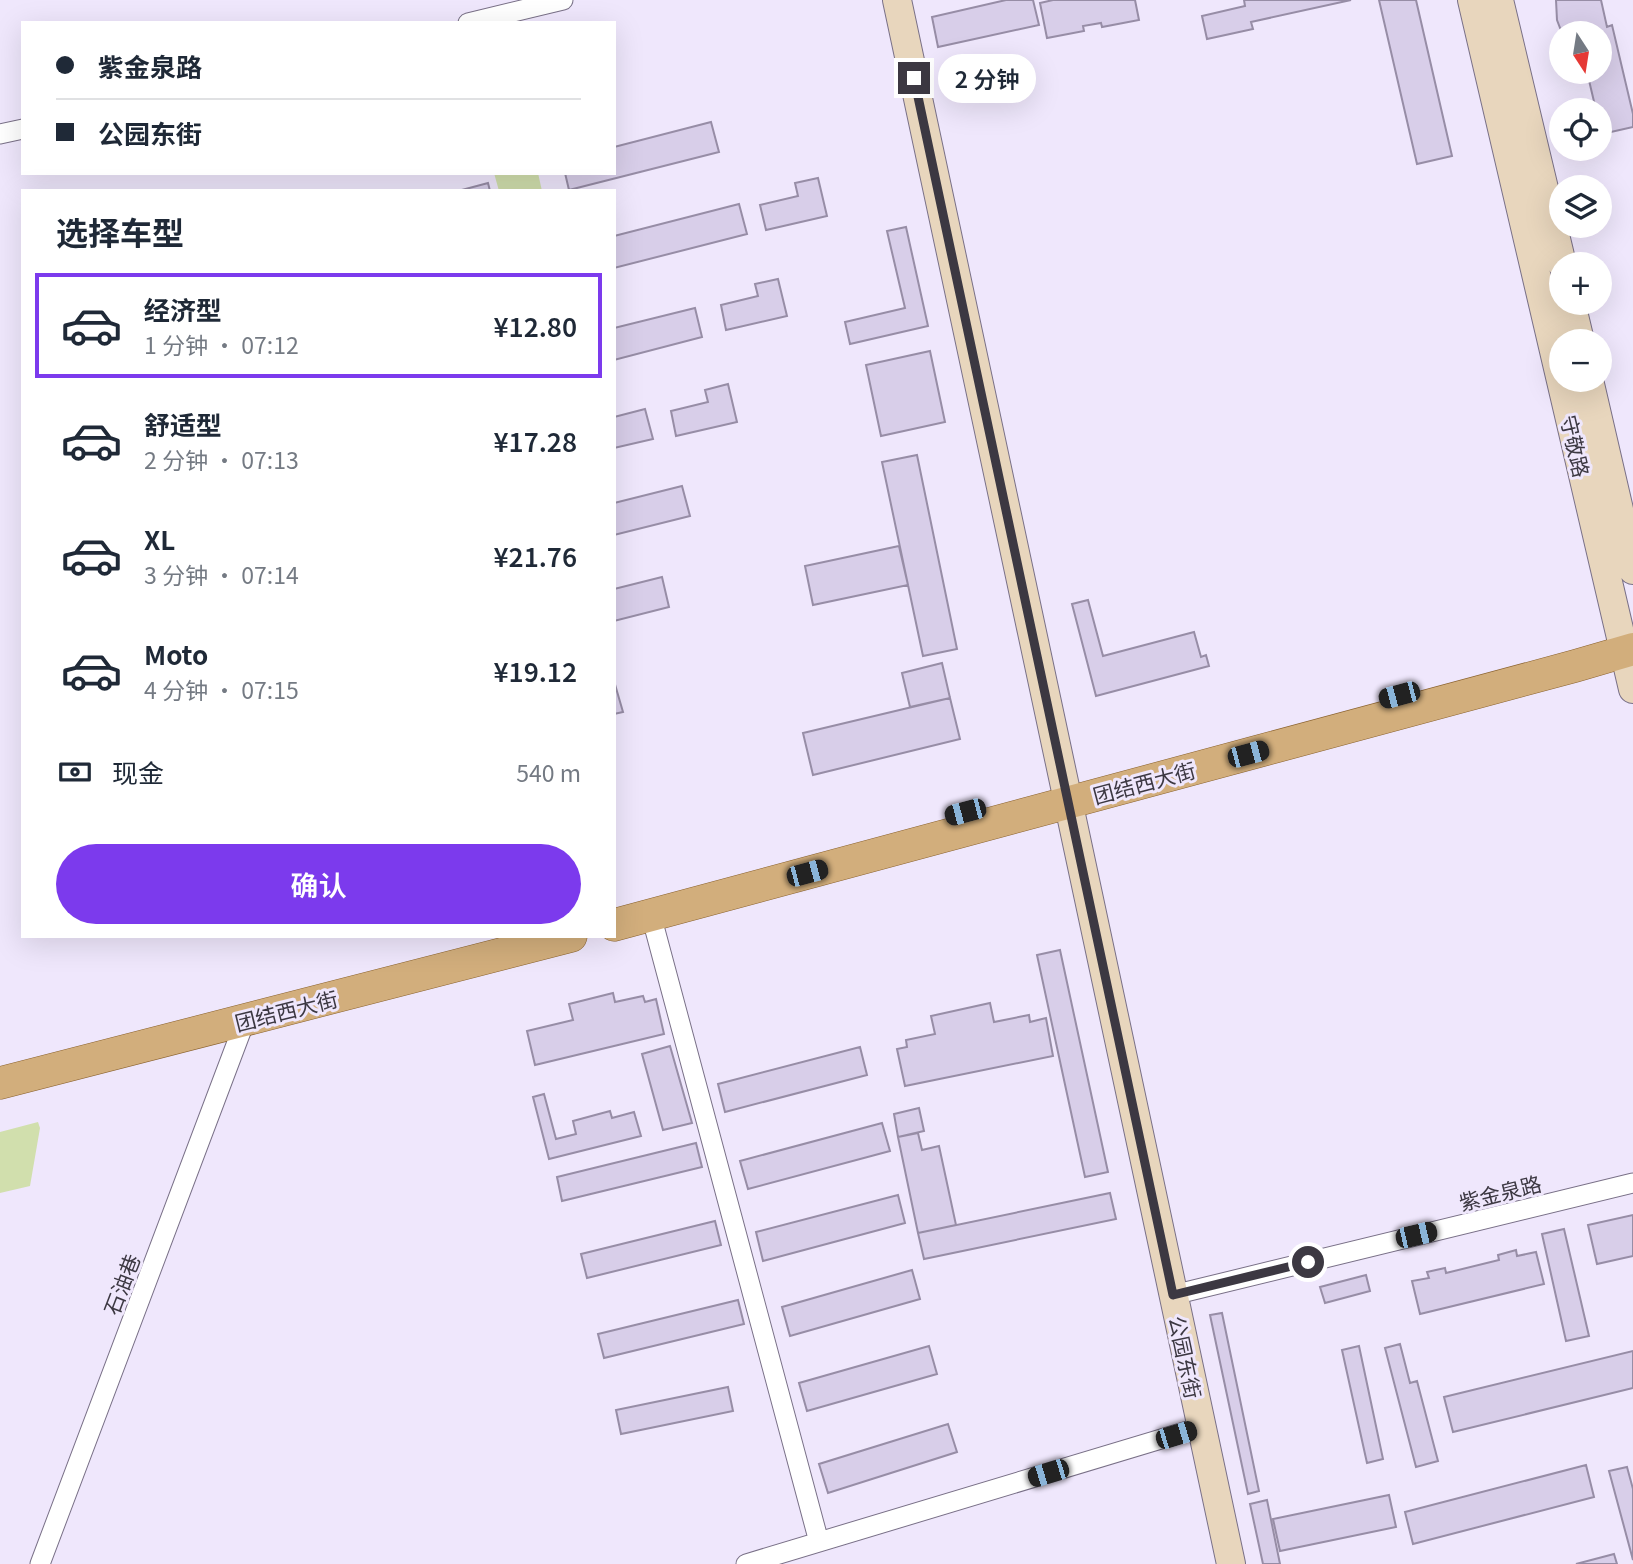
<!DOCTYPE html>
<html lang="zh">
<head>
<meta charset="utf-8">
<style>
  body { margin:0; font-family:Georgia,"Noto Sans SC",serif; background:#f6f6f7; color:#1f2937; height:100vh; display:flex; flex-direction:column; font-size:26px; white-space:nowrap }
  * { box-sizing:border-box; margin:0 }
  p { font-size:23px; color:#747a83 }
  .icon { flex:none; width:38px; height:38px; fill:none; stroke:currentColor; stroke-width:2; stroke-linecap:round; stroke-linejoin:round }
  .map { position:relative; flex:1; overflow:hidden }
  .side { position:absolute; left:21px; top:189px; width:595px; height:749px; display:flex; flex-direction:column; background:#fff; border-radius:0px; box-shadow:0 7px 28px #0002 }
  .side>* { flex:none }
  .guide { position:absolute; left:21px; top:21px; width:595px; height:154px; border-radius:0px; box-shadow:0 7px 28px #0002; display:grid; align-content:center; height:154px; padding:0 35px; background:#fff }
  .needle { width:46px; rotate:168deg }
  .tools { position:absolute; left:1549px; top:21px; display:grid; gap:14px }
  .tools a { display:grid; place-items:center; width:63px; height:63px; border-radius:50%; background:#fff; box-shadow:0 7px 28px #0002; font-size:35px }
  .end { position:absolute; width:32px; height:32px; margin:-16px; border:9px solid #3c3842; background:#fff; box-shadow:0 0 0 4px #fff }
  .from { border-radius:50% }
  .bubble { position:absolute; height:49px; border-radius:24px; background:#fff; box-shadow:0 7px 28px #0002; font-size:23px; font-weight:600; line-height:49px; text-align:center }
  .car { position:absolute; width:21px; height:42px; margin:-21px -10px; border-radius:9px; box-shadow:0 0 5px 2px #0007; background:linear-gradient(#222 24%,#8ab4d8 0 40%,#222 0 76%,#8ab4d8 0 86%,#222 0) }
  .guide b { display:flex; align-items:center; gap:24px; height:66px; font-size:26px }
  .guide b+b { border-top:2px solid #e0e1e3 }
  .guide i { width:18px; height:18px; background:#1f2937 }
  ul { padding:0; list-style:none }
  li { display:flex; align-items:center; gap:21px; height:105px; margin:0 14px 10px; padding:0 21px; border:4px solid transparent; border-radius:0px }
  li div { flex:1 }
  li b { display:block; font-size:26px }
  li em { font-style:normal; font-weight:600 }
  li.active { border-color:#7c3aed }
  li>.icon { width:63px; height:63px; stroke-width:1.5 }
  h2 { padding:0 35px; font-size:32px; line-height:84px }
  .pay { display:flex; align-items:center; gap:18px; height:77px; padding:0 35px; font-size:26px }
  .pay p { margin-inline-start:auto }
  .action { display:flex; gap:14px; margin-top:auto; padding:14px 35px }
  .action a { flex:1; height:80px; border-radius:42px; background:#7c3aed; color:#fff; font-size:28px; font-weight:600; line-height:80px; text-align:center }
  .map>svg:first-child { display:block }
  .green { fill:#d1dfad }
  .building { fill:#d8cee9; stroke:#978da6; stroke-width:2 }
  .lines { fill:none; stroke-linecap:round; stroke-linejoin:round }
  .street-casing { stroke:#797087; stroke-width:21 }
  .secondary-casing { stroke:#797087; stroke-width:30 }
  .primary-casing { stroke:#8a622e; stroke-width:33 }
  .street { stroke:#fff; stroke-width:19 }
  .secondary { stroke:#e8d6bd; stroke-width:28 }
  .primary { stroke:#d2ae7c; stroke-width:32 }
  .route { stroke:#3c3842; stroke-width:9 }
  .labels { text-anchor:middle; dominant-baseline:central; stroke-width:6; stroke-linejoin:round; paint-order:stroke }
  .street-label { font-size:21px; fill:#3c3842; stroke:#efe7fc }
</style>
</head>
<body>
<div class="map">
<svg width="1633" height="1564" viewBox="0 0 1633 1564">
  <rect width="100%" height="100%" fill="#efe7fc"/>
  <!-- green -->
  <path class="green" d="M494,173H538L542,191H499Z
    M38,1122L40,1128L30,1186L0,1193V1132Z"/>
  <!-- building -->
  <path class="building" d="M1006,0H1033L1039,25L938,47L932,17Z
    M1053,0H1135L1139,20L1102,27L1101,23L1083,26L1084,31L1047,38L1040,3Z
    M1244,0H1351L1251,22L1253,29L1207,39L1202,16L1245,6Z
    M1379,0H1416L1452,156L1417,164Z
    M1556,0H1601L1607,27L1612,25L1633,114V127L1602,134L1600,110H1596L1587,72H1600V33H1562L1557,20Z
    M711,122L719,152L569,190L565,173H614V147Z
    M818,178L827,216L766,230L760,205L798,196L795,183Z
    M488,183L490,191H458Z
    M739,204L747,234L614,268V236Z
    M906,227L928,326L850,344L845,322L905,308L887,231Z
    M778,279L787,316L726,330L721,305L758,296L755,284Z
    M695,308L702,337L614,360V328Z
    M930,351L945,422L881,436L866,365Z
    M728,384L737,422L676,436L671,411L708,402L705,390Z
    M645,409L653,439L614,448V417Z
    M917,455L957,649L923,656L882,462Z
    M682,486L690,516L614,535V503Z
    M899,546L908,585L813,605L805,566Z
    M662,577L669,607L614,621V589Z
    M1088,600L1103,656L1194,632L1201,657L1206,655L1209,666L1096,696L1072,604Z
    M942,663L950,698L910,707L902,673Z
    M614,681L623,712L614,714Z
    M950,698L960,739L813,775L803,733Z
    M1060,950L1108,1172L1085,1177L1037,955Z
    M613,993L615,1002L643,996L645,1002L656,999L664,1034L535,1065L527,1031L573,1020L569,1004Z
    M990,1003L994,1022L1029,1015L1030,1022L1046,1018L1053,1056L905,1086L897,1049L907,1047L906,1040L935,1034L931,1016Z
    M670,1046L692,1123L663,1130L642,1054Z
    M860,1047L867,1075L725,1112L718,1084Z
    M544,1094L556,1139L576,1134L573,1121L610,1111L612,1118L634,1112L641,1136L549,1159L533,1097Z
    M919,1108L924,1131L898,1137L894,1114Z
    M882,1123L890,1151L748,1189L740,1161Z
    M918,1133L922,1150L939,1146L956,1225L918,1233L898,1137Z
    M696,1143L702,1167L562,1201L557,1177Z
    M1110,1193L1116,1219L924,1259L918,1233Z
    M898,1195L905,1223L763,1261L756,1232Z
    M1633,1215V1256L1597,1264L1588,1225Z
    M715,1221L721,1245L587,1278L581,1254Z
    M1564,1229L1589,1336L1566,1341L1542,1234Z
    M1516,1250L1517,1256L1536,1252L1544,1284L1420,1314L1412,1281L1429,1278L1427,1272L1445,1268L1446,1273L1499,1260L1498,1255Z
    M912,1270L920,1299L790,1336L782,1307Z
    M1366,1275L1370,1291L1325,1303L1320,1287Z
    M738,1300L744,1324L604,1358L598,1334Z
    M1222,1313L1259,1491L1248,1494L1210,1315Z
    M1400,1344L1410,1383L1417,1381L1438,1461L1416,1467L1385,1348Z
    M929,1346L937,1374L807,1411L799,1383Z
    M1359,1346L1383,1459L1367,1463L1342,1350Z
    M1633,1351V1388L1453,1432L1444,1397Z
    M728,1387L733,1411L621,1434L616,1410Z
    M948,1424L957,1452L828,1493L819,1464Z
    M1586,1465L1594,1497L1413,1544L1405,1512Z
    M1627,1467L1633,1489V1560L1609,1471Z
    M1389,1495L1396,1527L1280,1551L1273,1519Z
    M1267,1500L1280,1564H1263L1250,1504Z
    M1614,1554L1617,1564H1576Z"/>
  <g class="lines">
    <!-- street casing -->
    <g class="street-casing">
      <path id="street" d="M468,23L563,0
        M0,134L23,129
        M651,915L819,1542
        M1173,1295L1633,1183
        M40,1564L245,1021
        M746,1564L1201,1427"/>
    </g>
    <!-- secondary casing -->
    <g class="secondary-casing">
      <path id="secondary" d="M897,0L1231,1564
        M1472,0L1633,689
        M1499,0L1562,264
        M1571,303L1580,341
        M1589,380L1633,570"/>
    </g>
    <!-- primary casing -->
    <g class="primary-casing">
      <path id="primary" d="M614,925L1575,666L1633,649
        M0,1083L571,936"/>
    </g>
    <!-- street -->
    <use href="#street" class="street"/>
    <!-- secondary -->
    <use href="#secondary" class="secondary"/>
    <!-- primary -->
    <use href="#primary" class="primary"/>
  </g>
  <g class="lines">
    <!-- route -->
    <path class="route" d="M914,78L1173,1295L1308,1262"/>
  </g>
  <g class="labels">
    <!-- street labels -->
    <g class="street-label">
      <text transform="translate(1576 446) rotate(77)">守敬路</text>
      <text transform="translate(1144 782) rotate(-15)">团结西大街</text>
      <text transform="translate(286 1010) rotate(-14)">团结西大街</text>
      <text transform="translate(1500 1192) rotate(-14)">紫金泉路</text>
      <text transform="translate(121 1284) rotate(-69)">石油巷</text>
      <text transform="translate(1186 1357) rotate(78)">公园东街</text>
    </g>
  </g>
</svg>
<div class="tools">
<a><svg class="needle" viewBox="-14 -14 28 28"><path d="M0-13l5 13h-10z" fill="#e53935"/><path d="M0 13l5-13h-10z" fill="#747a83"/></svg></a>
<a><svg class="icon" aria-label="locate" viewBox="0 0 24 24"><circle cx="12" cy="12" r="6"/><path d="M12 2v4M12 18v4M2 12h4M18 12h4"/></svg></a>
<a><svg class="icon" aria-label="layers" viewBox="0 0 24 24"><path d="M12 4l9 5-9 5-9-5zM3 14l9 5 9-5"/></svg></a>
<a>+</a>
<a>−</a>
</div>
<i class="end from" style="left:1308px;top:1262px"></i>
<i class="end" style="left:914px;top:78px"></i>
<div class="bubble" style="left:938px;top:54px;width:98px">2 分钟</div>
<i class="car" style="left:1399px;top:695px;rotate:255deg"></i>
<i class="car" style="left:1248px;top:754px;rotate:75deg"></i>
<i class="car" style="left:965px;top:812px;rotate:255deg"></i>
<i class="car" style="left:807px;top:873px;rotate:75deg"></i>
<i class="car" style="left:1416px;top:1235px;rotate:77deg"></i>
<i class="car" style="left:1176px;top:1435px;rotate:73deg"></i>
<i class="car" style="left:1048px;top:1473px;rotate:253deg"></i>
<div class="guide">
<b><i class="from"></i>紫金泉路</b>
<b><i></i>公园东街</b>
</div>
<section class="side">
<h2>选择车型</h2>
<ul>
<li class="active"><svg class="icon" aria-label="car" viewBox="0 0 24 24"><path d="M5 17H2v-5l4-1 3-4h7l3 4 3 1v5h-3M9 17h6M6 11h13"/><circle cx="7" cy="17" r="2"/><circle cx="17" cy="17" r="2"/></svg><div><b>经济型</b><p>1 分钟 · 07:12</p></div><em>¥12.80</em></li>
<li><svg class="icon" aria-label="car" viewBox="0 0 24 24"><path d="M5 17H2v-5l4-1 3-4h7l3 4 3 1v5h-3M9 17h6M6 11h13"/><circle cx="7" cy="17" r="2"/><circle cx="17" cy="17" r="2"/></svg><div><b>舒适型</b><p>2 分钟 · 07:13</p></div><em>¥17.28</em></li>
<li><svg class="icon" aria-label="car" viewBox="0 0 24 24"><path d="M5 17H2v-5l4-1 3-4h7l3 4 3 1v5h-3M9 17h6M6 11h13"/><circle cx="7" cy="17" r="2"/><circle cx="17" cy="17" r="2"/></svg><div><b>XL</b><p>3 分钟 · 07:14</p></div><em>¥21.76</em></li>
<li><svg class="icon" aria-label="car" viewBox="0 0 24 24"><path d="M5 17H2v-5l4-1 3-4h7l3 4 3 1v5h-3M9 17h6M6 11h13"/><circle cx="7" cy="17" r="2"/><circle cx="17" cy="17" r="2"/></svg><div><b>Moto</b><p>4 分钟 · 07:15</p></div><em>¥19.12</em></li>
</ul>
<div class="pay"><svg class="icon" aria-label="cash" viewBox="0 0 24 24"><path d="M3 7h18v10H3z"/><circle cx="12" cy="12" r="2"/></svg>现金<p>540 m</p></div>
<div class="action"><a>确认</a></div>
</section>
</div>
</body>
</html>
